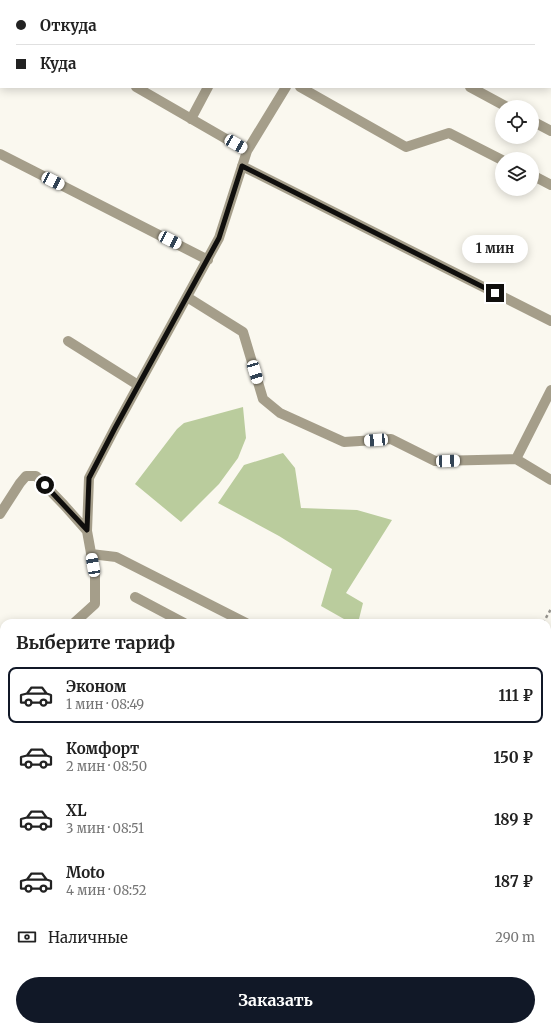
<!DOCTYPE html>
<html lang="ru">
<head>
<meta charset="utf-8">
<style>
  body { margin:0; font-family:Merriweather,serif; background:#f6f6f6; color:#222; height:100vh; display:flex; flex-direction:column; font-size:15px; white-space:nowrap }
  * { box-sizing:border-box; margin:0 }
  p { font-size:13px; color:#767676 }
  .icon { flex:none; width:22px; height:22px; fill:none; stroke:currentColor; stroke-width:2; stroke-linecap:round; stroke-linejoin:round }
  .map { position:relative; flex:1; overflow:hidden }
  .drawer { position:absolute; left:0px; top:619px; width:551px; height:412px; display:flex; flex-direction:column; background:#fff; border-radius:12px 12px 0 0; box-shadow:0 2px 10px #0003 }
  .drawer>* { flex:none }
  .hud { position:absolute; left:0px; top:0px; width:551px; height:88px; box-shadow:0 2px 10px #0003; display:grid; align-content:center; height:88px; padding:0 16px; background:#fff }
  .fabs { position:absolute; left:495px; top:100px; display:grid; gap:8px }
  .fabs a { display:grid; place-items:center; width:44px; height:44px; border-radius:50%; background:#fff; box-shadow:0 2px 10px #0003; font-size:20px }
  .end { position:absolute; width:18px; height:18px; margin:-9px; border:5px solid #100f0d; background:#fff; box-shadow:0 0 0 2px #fff }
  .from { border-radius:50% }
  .bubble { position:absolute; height:28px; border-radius:14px; background:#fff; box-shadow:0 2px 10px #0003; font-size:13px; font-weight:700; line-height:28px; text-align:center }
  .car { position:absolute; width:12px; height:24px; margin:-12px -6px; border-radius:5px; box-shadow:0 0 3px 1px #0007; background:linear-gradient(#fff 24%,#345 0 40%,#fff 0 76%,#345 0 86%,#fff 0) }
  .hud b { display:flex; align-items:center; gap:14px; height:38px; font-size:15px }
  .hud b+b { border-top:1px solid #e0e0e0 }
  .hud i { width:10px; height:10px; background:#222 }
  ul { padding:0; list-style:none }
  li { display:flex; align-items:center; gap:12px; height:56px; margin:0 8px 6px; padding:0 8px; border:2px solid transparent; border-radius:8px }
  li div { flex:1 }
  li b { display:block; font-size:15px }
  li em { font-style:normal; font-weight:700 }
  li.selected { border-color:#111827 }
  li>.icon { width:36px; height:36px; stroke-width:1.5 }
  h2 { padding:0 16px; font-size:18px; line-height:48px }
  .pay { display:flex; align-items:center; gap:10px; height:44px; padding:0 16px; font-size:15px }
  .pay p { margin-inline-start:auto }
  .action { display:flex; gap:8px; margin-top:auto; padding:8px 16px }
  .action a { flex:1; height:46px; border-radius:24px; background:#111827; color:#fff; font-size:16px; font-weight:700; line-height:46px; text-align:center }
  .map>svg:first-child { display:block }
  .green { fill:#cedeb5 }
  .forest { fill:#bacc9d }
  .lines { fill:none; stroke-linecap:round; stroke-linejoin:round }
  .path { stroke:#95938d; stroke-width:2.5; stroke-dasharray:3 3; stroke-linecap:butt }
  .service { stroke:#a59e8a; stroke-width:10 }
  .tertiary { stroke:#a59e8a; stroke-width:11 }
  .secondary { stroke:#7e7456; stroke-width:11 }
  .route { stroke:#100f0d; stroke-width:5 }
</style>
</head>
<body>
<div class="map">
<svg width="551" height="1031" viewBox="0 0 551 1031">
  <rect width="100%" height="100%" fill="#faf8ef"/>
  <!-- green -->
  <path class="green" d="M547,908L551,910V974L547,972Z
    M0,914L4,917V993L0,1000Z
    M547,993L551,995V1011L547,1018Z
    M429,1027H542L540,1031H436Z"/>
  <!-- forest -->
  <path class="forest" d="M243,407L246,438L238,458L219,484L181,522L135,484L177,429L184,423Z
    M283,453L295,468L301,508L357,510L392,520L346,593L363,603L358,623H351L321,606L332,569L279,536L218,503L244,465Z"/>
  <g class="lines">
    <!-- path -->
    <path class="path" d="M513,0L515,1
      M550,21H551
      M543,623L551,609
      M0,807L4,809
      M0,865L4,867
      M290,1027L297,1031"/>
    <!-- service -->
    <path class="service" d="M0,1L3,0
      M104,1L105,0
      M253,1L254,0
      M336,1L337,0
      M136,87L247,151
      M300,87L406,147L449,133L502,160
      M470,87L507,107
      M191,119L208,87
      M532,121L551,131
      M0,154L208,260
      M242,166L551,321
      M532,175L551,185
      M187,297L243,332L263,399L280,413L344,442L391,439L435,461L516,459
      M68,341L138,385
      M551,390L516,459L551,480
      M0,514L20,483L26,476H36L64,505L87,531
      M91,554L116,557L246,623
      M135,597L184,623
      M74,623L95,604V575L87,531L89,478L115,428L219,238L247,151L286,87
      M0,662L4,660"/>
    <!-- tertiary -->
    <path class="tertiary" d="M0,847L4,849
      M333,1027L341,1031"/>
    <!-- secondary -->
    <path class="secondary" d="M547,681L551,673
      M347,1031L350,1027"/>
  </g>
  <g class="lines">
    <!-- route -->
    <path class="route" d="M45,485L87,530L89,478L115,428L219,238L242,166L495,293"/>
  </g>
</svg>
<div class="fabs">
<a><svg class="icon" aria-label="locate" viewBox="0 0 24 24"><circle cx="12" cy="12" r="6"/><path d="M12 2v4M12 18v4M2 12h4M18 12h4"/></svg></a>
<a><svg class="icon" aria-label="layers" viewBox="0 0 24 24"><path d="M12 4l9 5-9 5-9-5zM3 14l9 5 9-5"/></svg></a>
</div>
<i class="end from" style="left:45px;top:485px"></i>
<i class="end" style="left:495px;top:293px"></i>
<div class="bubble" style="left:462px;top:235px;width:66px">1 мин</div>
<i class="car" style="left:236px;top:144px;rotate:120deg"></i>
<i class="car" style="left:53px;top:181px;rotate:117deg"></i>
<i class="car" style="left:170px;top:240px;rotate:117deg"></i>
<i class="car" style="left:255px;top:372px;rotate:163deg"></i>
<i class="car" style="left:376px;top:440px;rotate:266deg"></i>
<i class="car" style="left:448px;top:461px;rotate:88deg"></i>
<i class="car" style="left:93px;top:565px;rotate:350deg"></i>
<div class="hud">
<b><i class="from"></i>Откуда</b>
<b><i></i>Куда</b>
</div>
<section class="drawer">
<h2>Выберите тариф</h2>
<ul>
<li class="selected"><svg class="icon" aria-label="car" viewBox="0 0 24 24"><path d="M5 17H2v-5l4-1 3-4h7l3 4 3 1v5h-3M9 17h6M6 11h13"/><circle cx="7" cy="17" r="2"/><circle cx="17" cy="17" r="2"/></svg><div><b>Эконом</b><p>1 мин · 08:49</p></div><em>111 ₽</em></li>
<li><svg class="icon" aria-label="car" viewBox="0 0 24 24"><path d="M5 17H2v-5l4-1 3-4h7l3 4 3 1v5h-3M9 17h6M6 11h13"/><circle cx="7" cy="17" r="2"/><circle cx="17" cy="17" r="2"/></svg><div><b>Комфорт</b><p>2 мин · 08:50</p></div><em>150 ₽</em></li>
<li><svg class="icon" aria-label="car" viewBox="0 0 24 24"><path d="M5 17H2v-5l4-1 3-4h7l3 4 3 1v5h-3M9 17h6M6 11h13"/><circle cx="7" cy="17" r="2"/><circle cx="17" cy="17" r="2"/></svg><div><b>XL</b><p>3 мин · 08:51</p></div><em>189 ₽</em></li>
<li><svg class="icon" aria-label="car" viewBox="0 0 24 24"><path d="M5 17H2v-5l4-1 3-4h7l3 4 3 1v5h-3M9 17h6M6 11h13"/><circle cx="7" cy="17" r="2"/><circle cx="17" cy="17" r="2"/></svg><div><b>Moto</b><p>4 мин · 08:52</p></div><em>187 ₽</em></li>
</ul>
<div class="pay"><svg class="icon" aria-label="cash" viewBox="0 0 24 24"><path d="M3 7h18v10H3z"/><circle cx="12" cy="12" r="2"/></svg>Наличные<p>290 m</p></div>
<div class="action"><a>Заказать</a></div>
</section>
</div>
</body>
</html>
